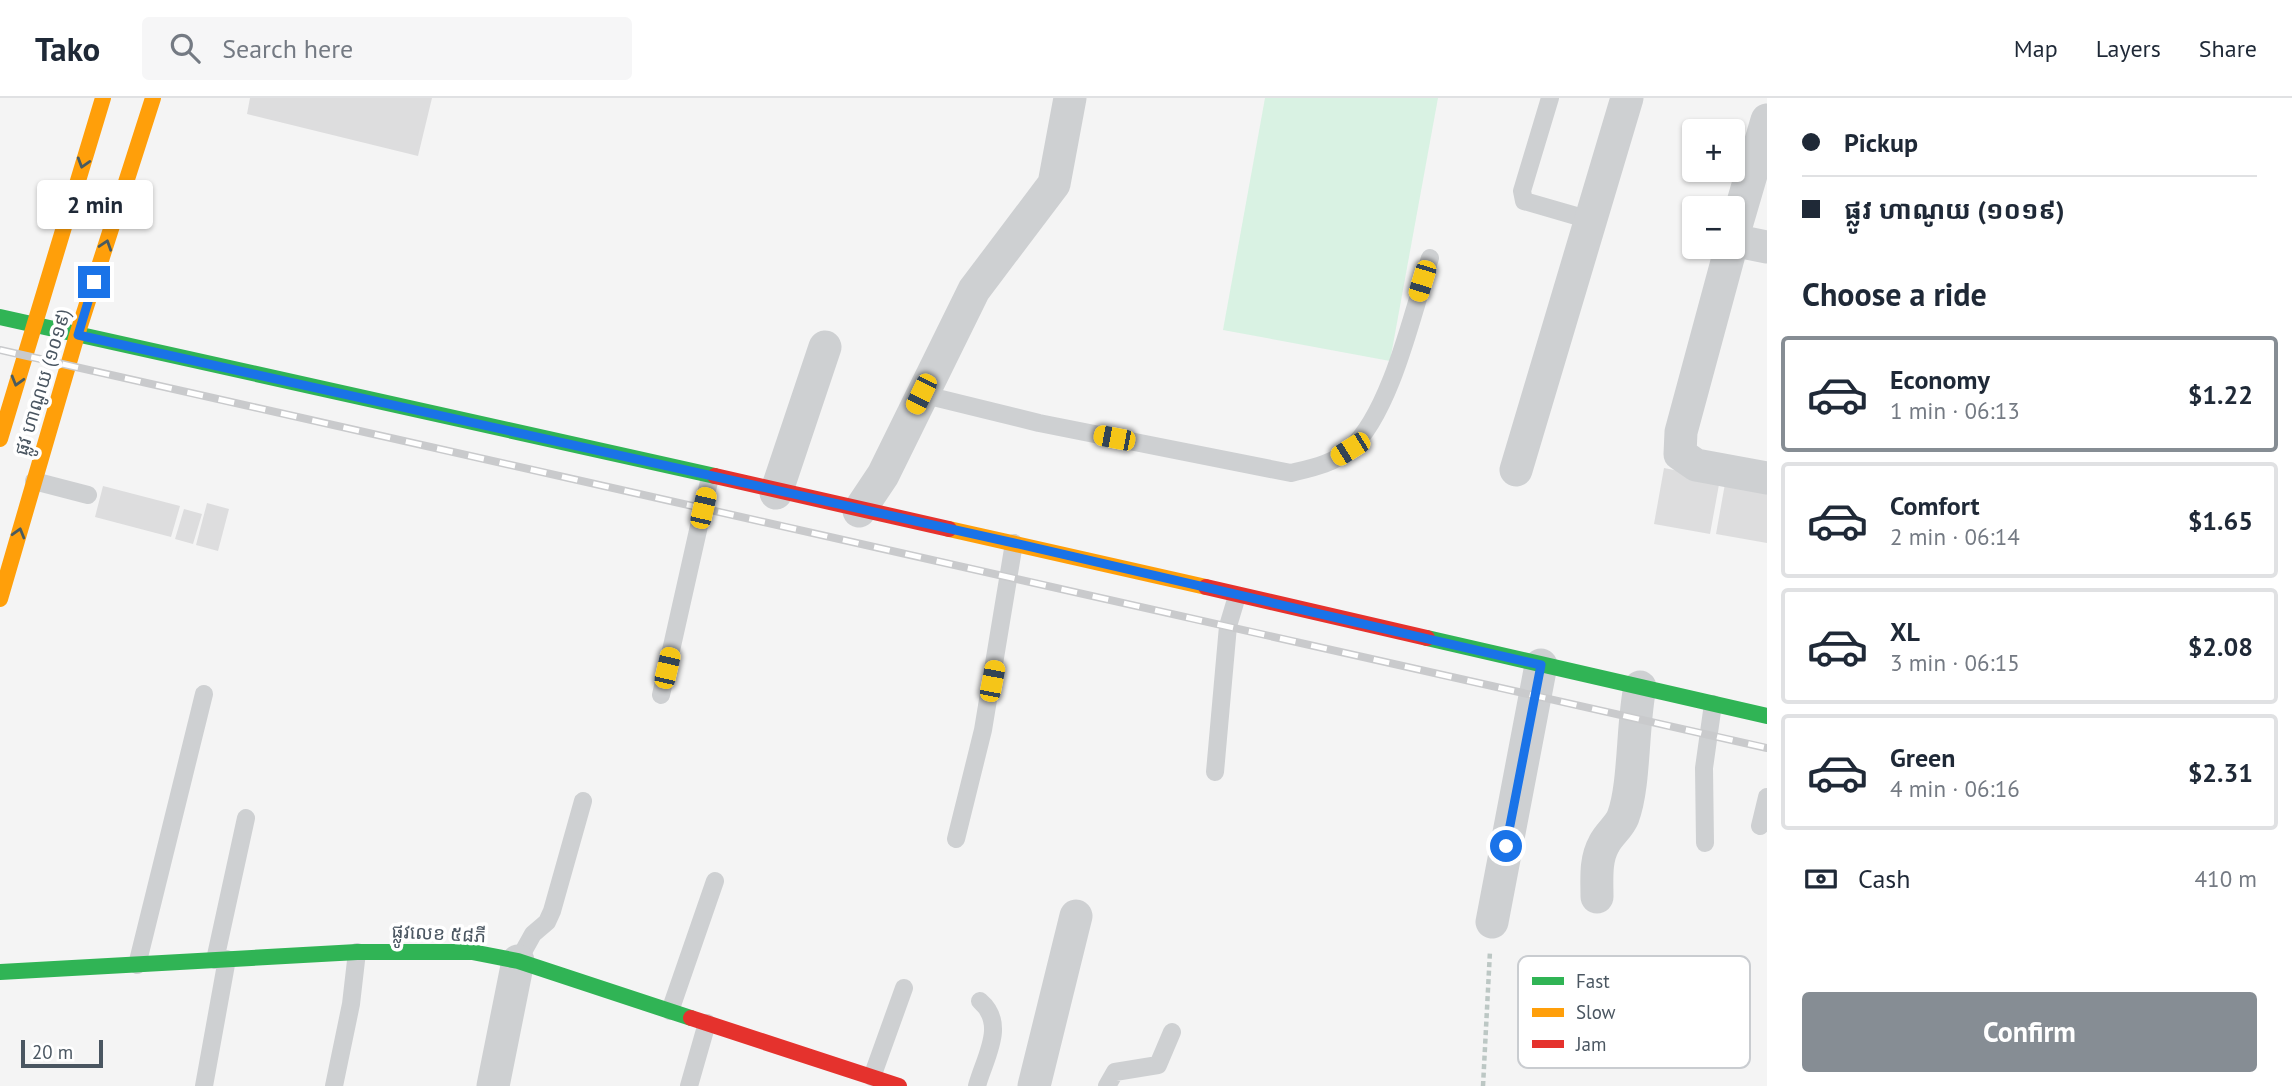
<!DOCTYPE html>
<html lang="en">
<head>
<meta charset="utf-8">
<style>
  body { margin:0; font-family:"PT Sans","Noto Sans Khmer",sans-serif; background:#f6f6f7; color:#1f2937; height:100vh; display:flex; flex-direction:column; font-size:26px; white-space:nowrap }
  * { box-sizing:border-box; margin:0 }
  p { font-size:23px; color:#747a83 }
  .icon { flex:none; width:38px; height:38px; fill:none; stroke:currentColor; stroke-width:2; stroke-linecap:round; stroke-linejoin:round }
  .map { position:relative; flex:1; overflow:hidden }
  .side { display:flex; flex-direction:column; background:#fff; width:525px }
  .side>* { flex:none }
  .top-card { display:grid; align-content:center; height:154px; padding:0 35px; background:#fff }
  .tools { position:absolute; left:1682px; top:21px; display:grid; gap:14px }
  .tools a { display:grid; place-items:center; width:63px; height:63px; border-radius:7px; background:#fff; box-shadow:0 2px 5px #0004; font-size:35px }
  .scale { position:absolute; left:21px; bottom:18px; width:82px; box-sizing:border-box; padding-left:7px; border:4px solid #4a5661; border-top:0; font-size:19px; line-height:24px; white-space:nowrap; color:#4a5661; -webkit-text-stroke:5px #fff; paint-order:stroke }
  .end { position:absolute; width:32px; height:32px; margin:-16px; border:9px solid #1a73e8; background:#fff; box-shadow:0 0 0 4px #fff }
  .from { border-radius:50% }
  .bubble { position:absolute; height:49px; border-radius:7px; background:#fff; box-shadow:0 2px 5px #0004; font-size:23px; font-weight:600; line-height:49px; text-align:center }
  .car { position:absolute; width:21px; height:42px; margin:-21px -10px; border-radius:9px; box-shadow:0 0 5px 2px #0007; background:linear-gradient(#f5c518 24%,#345 0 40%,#f5c518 0 76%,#345 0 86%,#f5c518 0) }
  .top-card b { display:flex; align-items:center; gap:24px; height:66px; font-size:26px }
  .top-card b+b { border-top:2px solid #e0e1e3 }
  .top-card i { width:18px; height:18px; background:#1f2937 }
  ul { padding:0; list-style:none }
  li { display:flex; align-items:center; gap:21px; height:116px; margin:0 14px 10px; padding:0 21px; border:4px solid #e0e1e3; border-radius:7px }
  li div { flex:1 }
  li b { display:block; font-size:26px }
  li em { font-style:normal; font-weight:600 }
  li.on { border-color:#868d94 }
  li>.icon { width:63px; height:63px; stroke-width:1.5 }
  h2 { padding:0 35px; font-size:32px; line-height:84px }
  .pay { display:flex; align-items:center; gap:18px; height:77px; padding:0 35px; font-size:26px }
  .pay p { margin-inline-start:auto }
  .action { display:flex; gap:14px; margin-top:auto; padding:14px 35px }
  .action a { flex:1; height:80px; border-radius:7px; background:#868d94; color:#fff; font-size:28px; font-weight:600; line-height:80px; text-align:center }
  header { display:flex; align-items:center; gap:42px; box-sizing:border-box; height:98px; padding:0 35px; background:#fff; border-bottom:2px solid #e0e1e3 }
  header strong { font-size:33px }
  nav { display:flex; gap:38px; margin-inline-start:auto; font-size:24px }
  .search { width:490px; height:63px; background:#f6f6f7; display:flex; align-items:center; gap:18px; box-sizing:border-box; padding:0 24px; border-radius:7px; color:#747a83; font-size:26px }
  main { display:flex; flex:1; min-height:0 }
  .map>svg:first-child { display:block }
  .green { fill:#d9f2e3 }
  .building { fill:#ddddde }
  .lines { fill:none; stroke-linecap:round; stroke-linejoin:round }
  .path { stroke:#bcc7c4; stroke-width:4.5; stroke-dasharray:5 3.5; stroke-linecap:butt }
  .lane { stroke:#ced0d2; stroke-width:18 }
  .street { stroke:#ced0d2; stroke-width:33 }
  .fast { stroke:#30b455; stroke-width:16 }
  .slow { stroke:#ff9f0a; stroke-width:16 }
  .jam { stroke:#e5322d; stroke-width:16 }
  .rail-casing { stroke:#c9cacc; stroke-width:8 }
  .rail { stroke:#fff; stroke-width:5; stroke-dasharray:16; stroke-linecap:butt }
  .oneway { stroke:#495b60 }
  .route { stroke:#1a73e8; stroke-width:9 }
  .labels { text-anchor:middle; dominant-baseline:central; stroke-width:7; stroke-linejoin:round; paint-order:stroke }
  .street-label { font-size:19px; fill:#4a5661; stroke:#fff }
  .key { fill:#fff; stroke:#c9ccd0; stroke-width:2 }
  .key-label { font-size:19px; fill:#4a5661 }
</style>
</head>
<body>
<header>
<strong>Tako</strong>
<div class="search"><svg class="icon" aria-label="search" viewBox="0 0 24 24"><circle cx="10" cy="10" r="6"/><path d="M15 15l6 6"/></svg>Search here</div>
<nav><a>Map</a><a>Layers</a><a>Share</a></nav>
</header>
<main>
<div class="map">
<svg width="1767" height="988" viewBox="0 0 1767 988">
  <rect width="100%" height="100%" fill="#f4f4f4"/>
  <!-- green -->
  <path class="green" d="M1265,0H1438L1390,263L1223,232Z"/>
  <!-- building -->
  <path class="building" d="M250,0H432L418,58L247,16Z
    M1664,370L1720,381L1710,436L1654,426Z
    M1726,380L1767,388V445L1716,436Z
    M103,388L180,408L171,439L95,419Z
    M207,405L229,411L218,453L196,447Z
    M184,411L202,416L193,446L175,441Z"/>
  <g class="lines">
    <!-- path -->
    <path class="path" d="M1483,988L1490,853"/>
    <!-- lane -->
    <path class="lane" d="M1550,0L1522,93L1524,103L1590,122
      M921,296L1039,325L1291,375C1312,370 1333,366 1350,351C1391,314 1413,213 1430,160
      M34,383L88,397
      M661,597L710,379
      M1215,674L1228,528L1237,498
      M1760,728L1767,699
      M956,741L983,632L1014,445
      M1705,745L1704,670L1713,606
      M215,862L246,720
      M518,863L533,836L547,824L552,813L583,703
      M137,867L204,596
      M670,913L715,783
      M872,979L904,890
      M204,988L227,861
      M334,988L351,906L357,854
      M689,988L707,925
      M977,988C985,959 1007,926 980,903
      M1107,988L1115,974L1158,967L1172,934"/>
    <!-- street -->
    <path class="street" d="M1732,142L1767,22
      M1732,142L1767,149
      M1731,149L1681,334L1680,356L1696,367L1767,380
      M1516,372L1627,0
      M776,395L825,249
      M859,413L883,377L974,192L1054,86L1070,0
      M1597,799C1597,781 1595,762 1604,746C1609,736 1619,729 1623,719C1635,687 1632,627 1640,589
      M1492,824L1541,567
      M493,988L518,863
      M1034,988L1076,818"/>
    <!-- fast -->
    <path class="fast" d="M0,219L715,378
      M1427,540L1767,618
      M0,874L357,854H472L518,863L691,920"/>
    <!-- slow -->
    <path class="slow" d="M0,341L103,0
      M949,431L1206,489
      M0,501L77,237L153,0"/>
    <!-- jam -->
    <path class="jam" d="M715,378L949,431
      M1206,489L1427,540
      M691,920L899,988"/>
    <!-- rail casing -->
    <g class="rail-casing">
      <path id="rail" d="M0,252L1767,650"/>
    </g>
    <!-- rail -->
    <use href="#rail" class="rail"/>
  </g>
  <!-- one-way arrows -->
  <defs><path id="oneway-chevron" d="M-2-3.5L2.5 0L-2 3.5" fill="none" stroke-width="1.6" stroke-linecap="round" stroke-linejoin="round" transform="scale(1.75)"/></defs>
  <g class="oneway">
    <use href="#oneway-chevron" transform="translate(83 65) rotate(107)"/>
    <use href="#oneway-chevron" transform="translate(106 147) rotate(-72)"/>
    <use href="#oneway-chevron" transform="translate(17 283) rotate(106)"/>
    <use href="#oneway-chevron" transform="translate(19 435) rotate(-74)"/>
  </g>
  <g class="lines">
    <!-- route -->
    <path class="route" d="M94,184L78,237L1014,445L1541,567L1506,748"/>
  </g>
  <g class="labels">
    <!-- street labels -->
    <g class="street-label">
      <text transform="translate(42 284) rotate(-73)">ផ្លូវ ហាណូយ (១០១៩)</text>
      <text transform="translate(439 835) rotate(3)">ផ្លូវលេខ ៥៨ភី</text>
    </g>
  </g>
  <!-- legend -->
  <rect x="1518" y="858" width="232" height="112" rx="10" class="key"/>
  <rect x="1532" y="879" width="32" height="8" fill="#30b455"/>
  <rect x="1532" y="910" width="32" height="9" fill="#ff9f0a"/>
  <rect x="1532" y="942" width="32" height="8" fill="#e5322d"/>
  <g class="key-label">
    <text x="1576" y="890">Fast</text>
    <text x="1576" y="921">Slow</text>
    <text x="1576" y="953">Jam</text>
  </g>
</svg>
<div class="tools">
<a>+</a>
<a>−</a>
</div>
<div class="scale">20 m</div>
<i class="end from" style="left:1506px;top:748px"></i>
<i class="end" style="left:94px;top:184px"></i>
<div class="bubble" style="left:37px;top:82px;width:116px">2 min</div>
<i class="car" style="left:1422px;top:183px;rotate:197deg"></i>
<i class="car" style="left:921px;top:296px;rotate:206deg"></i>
<i class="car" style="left:1114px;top:340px;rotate:281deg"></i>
<i class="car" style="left:1350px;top:351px;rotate:238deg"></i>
<i class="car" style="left:703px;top:410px;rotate:13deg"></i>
<i class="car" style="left:667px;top:570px;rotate:13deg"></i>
<i class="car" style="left:992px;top:583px;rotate:11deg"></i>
</div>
<section class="side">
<div class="top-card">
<b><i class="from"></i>Pickup</b>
<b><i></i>ផ្លូវ ហាណូយ (១០១៩)</b>
</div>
<h2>Choose a ride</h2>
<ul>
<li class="on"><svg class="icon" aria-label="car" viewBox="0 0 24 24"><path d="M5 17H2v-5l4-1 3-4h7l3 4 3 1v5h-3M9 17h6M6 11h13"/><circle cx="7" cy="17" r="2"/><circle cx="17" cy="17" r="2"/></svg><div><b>Economy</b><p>1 min · 06:13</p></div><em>$1.22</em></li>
<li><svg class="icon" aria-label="car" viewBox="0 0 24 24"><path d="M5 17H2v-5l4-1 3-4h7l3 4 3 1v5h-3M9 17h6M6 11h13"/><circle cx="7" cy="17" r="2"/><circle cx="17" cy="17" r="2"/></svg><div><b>Comfort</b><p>2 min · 06:14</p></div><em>$1.65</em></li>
<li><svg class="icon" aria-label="car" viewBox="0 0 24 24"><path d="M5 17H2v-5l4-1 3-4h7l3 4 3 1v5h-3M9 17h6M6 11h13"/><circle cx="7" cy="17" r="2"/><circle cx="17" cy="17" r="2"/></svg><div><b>XL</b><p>3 min · 06:15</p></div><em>$2.08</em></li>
<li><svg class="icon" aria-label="car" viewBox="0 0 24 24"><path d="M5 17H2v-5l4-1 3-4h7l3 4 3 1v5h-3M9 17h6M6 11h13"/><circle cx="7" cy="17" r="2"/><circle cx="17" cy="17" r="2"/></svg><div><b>Green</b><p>4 min · 06:16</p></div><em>$2.31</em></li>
</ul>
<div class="pay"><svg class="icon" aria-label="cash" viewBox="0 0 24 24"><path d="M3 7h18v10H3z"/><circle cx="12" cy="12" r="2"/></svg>Cash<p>410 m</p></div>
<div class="action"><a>Confirm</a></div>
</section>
</main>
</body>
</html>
